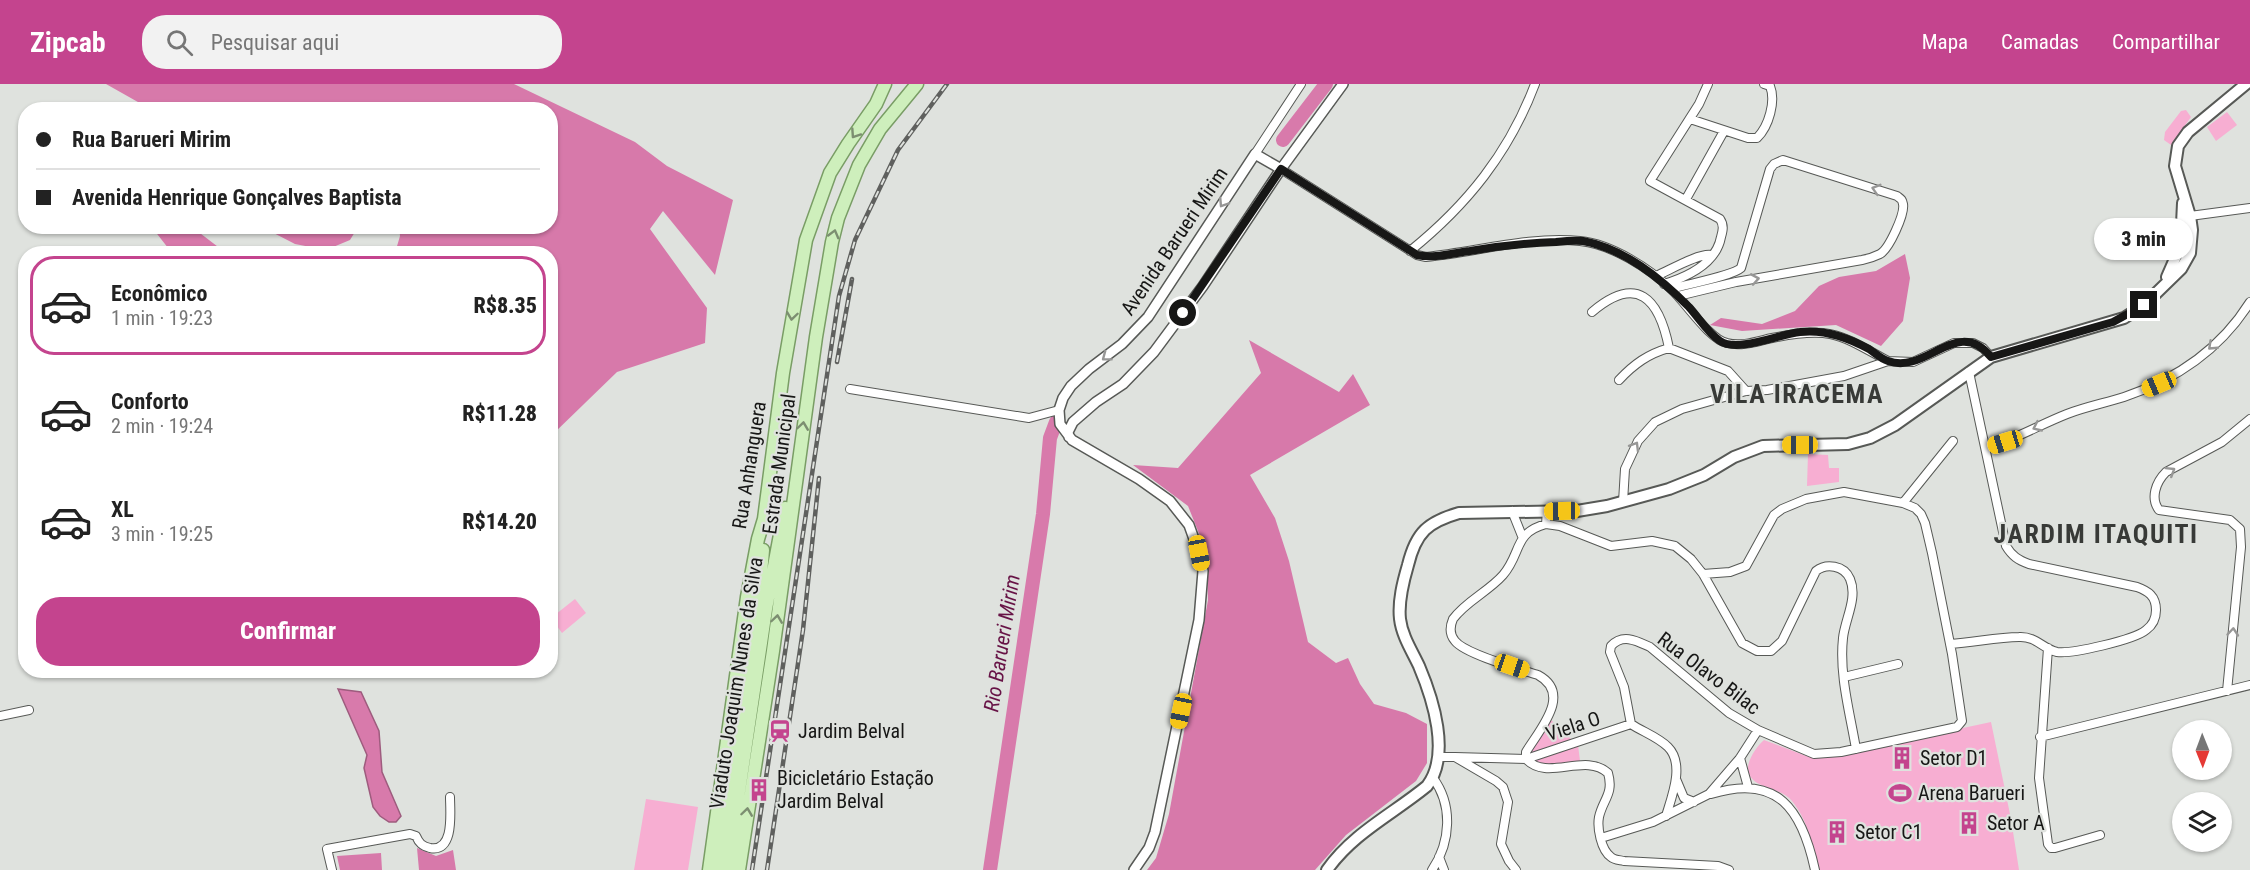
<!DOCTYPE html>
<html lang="pt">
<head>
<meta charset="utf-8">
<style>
  body { margin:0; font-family:"Roboto Condensed",sans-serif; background:#f2f2f2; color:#222; height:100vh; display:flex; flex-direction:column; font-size:22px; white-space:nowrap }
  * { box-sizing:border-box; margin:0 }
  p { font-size:20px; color:#767676 }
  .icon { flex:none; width:33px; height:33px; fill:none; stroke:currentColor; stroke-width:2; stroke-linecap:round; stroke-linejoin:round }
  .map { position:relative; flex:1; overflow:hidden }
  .sheet { position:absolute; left:18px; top:162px; width:540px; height:432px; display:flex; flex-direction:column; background:#fff; border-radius:24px; box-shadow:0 2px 4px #0004 }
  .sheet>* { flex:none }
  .banner { position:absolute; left:18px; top:18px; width:540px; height:132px; border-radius:24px; box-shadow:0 2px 4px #0004; display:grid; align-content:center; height:132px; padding:0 18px; background:#fff }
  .needle { width:39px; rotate:179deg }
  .fabs { position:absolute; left:2172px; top:636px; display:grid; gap:12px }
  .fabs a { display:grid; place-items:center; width:60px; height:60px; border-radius:50%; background:#fff; box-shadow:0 2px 4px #0004; font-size:30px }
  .end { position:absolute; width:27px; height:27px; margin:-14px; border:8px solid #171716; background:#fff; box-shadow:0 0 0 3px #fff }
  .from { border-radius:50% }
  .bubble { position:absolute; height:42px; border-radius:21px; background:#fff; box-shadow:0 2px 4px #0004; font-size:20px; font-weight:800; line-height:42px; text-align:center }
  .car { position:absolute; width:18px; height:36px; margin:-18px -9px; border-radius:8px; box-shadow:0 0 4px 2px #0007; background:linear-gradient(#f5c518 24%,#345 0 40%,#f5c518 0 76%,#345 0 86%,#f5c518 0) }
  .banner b { display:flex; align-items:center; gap:21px; height:57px; font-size:22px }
  .banner b+b { border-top:2px solid #e0e0e0 }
  .banner i { width:15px; height:15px; background:#222 }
  ul { padding:10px 0 0; list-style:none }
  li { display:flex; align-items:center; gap:18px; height:99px; margin:0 12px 9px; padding:0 6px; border:3px solid transparent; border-radius:24px }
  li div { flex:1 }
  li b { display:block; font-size:22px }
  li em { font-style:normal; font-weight:800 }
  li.selected { border-color:#c4448e }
  li>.icon { width:54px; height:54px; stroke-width:1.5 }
  .primary-button { display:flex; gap:12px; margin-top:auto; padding:12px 18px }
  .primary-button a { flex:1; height:69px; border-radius:24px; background:#c4448e; color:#fff; font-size:24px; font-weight:800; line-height:69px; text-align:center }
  header { display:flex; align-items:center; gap:36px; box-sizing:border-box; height:84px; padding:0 30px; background:#c4448e; color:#fff }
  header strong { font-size:28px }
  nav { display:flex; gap:33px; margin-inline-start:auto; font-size:21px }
  .search { width:420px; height:54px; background:#f2f2f2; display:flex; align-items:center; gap:15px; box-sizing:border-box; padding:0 21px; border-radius:24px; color:#767676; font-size:22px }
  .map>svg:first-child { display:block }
  .green { fill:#f7aed2 }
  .forest { fill:#d779aa }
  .water { fill:#d87aab; stroke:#9e5c7e; stroke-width:1.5 }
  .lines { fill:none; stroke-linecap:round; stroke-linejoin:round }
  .river { stroke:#d87aab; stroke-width:14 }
  .minor-casing { stroke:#575956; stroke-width:10 }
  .tertiary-casing { stroke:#575956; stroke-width:12 }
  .secondary-casing { stroke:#575956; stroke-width:14 }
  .primary-casing { stroke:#799d65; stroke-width:15 }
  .minor { stroke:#fff; stroke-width:8 }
  .tertiary { stroke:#fff; stroke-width:9 }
  .secondary { stroke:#fff; stroke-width:10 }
  .primary { stroke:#ceefbc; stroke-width:12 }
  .rail-casing { stroke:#5f605e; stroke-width:4.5 }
  .rail { stroke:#dfe2de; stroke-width:2; stroke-dasharray:7; stroke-linecap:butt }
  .oneway { stroke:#7c8e71 }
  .oneway2 { stroke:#979796 }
  .route { stroke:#171716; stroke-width:8 }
  .labels { text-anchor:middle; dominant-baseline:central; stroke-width:4.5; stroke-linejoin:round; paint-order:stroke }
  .street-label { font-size:20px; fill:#171716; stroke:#dfe2de }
  .poi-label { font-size:20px; fill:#171716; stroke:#dfe2de; text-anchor:start }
  .water-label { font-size:21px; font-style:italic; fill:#671346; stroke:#dfe2de }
  .district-label { font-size:26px; font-weight:bold; letter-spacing:1.5px; fill:#383a37; stroke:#dfe2de }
</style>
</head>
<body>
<header>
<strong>Zipcab</strong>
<div class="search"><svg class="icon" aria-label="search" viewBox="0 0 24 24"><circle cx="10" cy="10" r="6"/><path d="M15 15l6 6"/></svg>Pesquisar aqui</div>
<nav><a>Mapa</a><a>Camadas</a><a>Compartilhar</a></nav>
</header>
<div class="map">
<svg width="2250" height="786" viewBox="0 0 2250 786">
  <rect width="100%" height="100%" fill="#dfe2de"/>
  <!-- green -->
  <path class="green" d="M2186,26L2191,33L2171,61L2164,56L2165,48L2181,27Z
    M2227,28L2237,41L2216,57L2207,43Z
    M1808,370L1828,371L1829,384H1839V398L1807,402Z
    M575,515L586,529L562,549L551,534Z
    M1551,636L1572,656L1535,669L1530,668L1529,664Z
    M1991,638L2011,735L2019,786H1817C1812,761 1809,738 1792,717C1780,702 1747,705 1748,683C1749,674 1757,662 1764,656L1809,673H1828Z
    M1578,661L1580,677L1548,681L1536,678L1535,675Z
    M646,715L698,723L688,786H634Z"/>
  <!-- forest -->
  <path class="forest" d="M106,0H514L635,58L667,82L733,116L715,191L663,127L650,145L707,224L705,259L617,288L551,352L550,170L395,169L400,152L399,143L550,142V26L148,25L145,22Z
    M154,143H192L226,169H172L154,146Z
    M262,143H358L350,156L326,166L295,160Z
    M1905,170L1910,194L1903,237L1881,262L1836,241L1742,247L1710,241L1721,234L1762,240L1795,227L1819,202L1839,193L1876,187Z
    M1249,256L1339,308L1353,290L1370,321L1250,391L1275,434L1289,477L1308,558L1336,579L1348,574L1360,600L1374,620L1406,629L1427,640V679L1416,697L1346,751L1315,786H1147L1156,774L1169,730L1208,516L1206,467L1188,422L1133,381L1178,384L1261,289Z
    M417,764L436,772L453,766L456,786H419Z
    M381,769L382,786H340L337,772Z"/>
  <!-- water -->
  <path class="water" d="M338,605L361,608L379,647L382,688L401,732L396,738H389L380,732L373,723L364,684L367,671Z"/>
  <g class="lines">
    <!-- river -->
    <path class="river" d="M1283,56L1326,0
      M990,786L1043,430L1050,354L1056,338"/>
    <!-- minor casing -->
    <g class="minor-casing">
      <path id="minor" d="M1690,35L1748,54H1757C1769,42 1776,17 1770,2L1764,0
        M1255,70L1301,0
        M1281,85L1417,171L1426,173C1477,168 1528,152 1580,157C1612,160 1650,185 1672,206C1686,219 1710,256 1727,259C1742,263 1758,257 1772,254C1831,242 1839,250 1888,277
        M1686,115L1724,47
        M2190,132L2250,124
        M1410,167C1467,121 1509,69 1535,0
        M1656,192C1670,186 1699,169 1711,171
        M1664,200C1687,193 1716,180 1721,153C1723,146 1724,141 1720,135L1650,97L1699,20L1708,0
        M1671,205C1687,200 1732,192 1741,184L1770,85L1774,80L1783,76L1897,112C1901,115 1902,115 1903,120C1905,130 1889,165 1880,170C1874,173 1867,175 1862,176L1736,198L1678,212
        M1592,228C1637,190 1659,214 1669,264L1728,287L1746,307
        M1619,296C1634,280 1648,270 1669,264
        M850,305L1029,334L1059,326
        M1986,364C2014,356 2039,341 2067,330C2085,323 2105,319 2124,313C2177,295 2220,266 2250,218
        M1623,418L1625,385L1638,357L1655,338L1682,325L1746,307L1767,306L1844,292L1888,277L1913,278L1954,259H1973L1983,264L1991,273
        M1903,419L1953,357
        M1512,427L1522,452
        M1547,427L1546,440C1513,449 1522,469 1503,491C1488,508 1466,517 1453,535C1450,542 1449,550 1455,557C1465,570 1519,585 1538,591C1573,610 1539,646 1526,668V675C1547,698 1585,668 1608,689C1614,710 1603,715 1599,733C1597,744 1601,766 1611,773C1614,776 1620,776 1624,777L1718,782L1729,786
        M1546,440L1560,442L1611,462L1652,457L1675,462L1691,475L1703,490L1742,559L1757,567H1771L1782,557L1816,487C1826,479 1844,481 1850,495C1858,514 1845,535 1843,554C1839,591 1850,629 1856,665
        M1950,560C1973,559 1996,553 2019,553C2036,552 2043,565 2057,568C2072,570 2134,556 2146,546C2153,541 2156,533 2156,526C2156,512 2148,507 2137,503L2029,480C2018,476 2012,472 2006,462L1969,288
        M2048,564L2039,694L2048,760L2051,764H2055L2100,751
        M1844,593L1898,580
        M2227,607L2241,463L2240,445L2230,436L2159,426C2150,414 2156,398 2166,388L2222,358L2250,335
        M0,632L29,626
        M2040,653L2250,601
        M1439,673H1455L1496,697L1503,703L1508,718L1501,760L1509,777L1516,786
        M1455,673L1526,675L1631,640
        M1740,674L1748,703
        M1676,695L1684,714L1694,718
        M1711,710C1778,689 1802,726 1815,786
        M1666,732C1672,712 1685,680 1668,663C1658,653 1643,648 1631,640L1624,603L1610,568L1611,562C1623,549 1637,557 1650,563L1729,629L1758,646L1814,670L1841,668L1957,643L1962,637L1952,570L1932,469L1925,439L1921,430L1915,424L1903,419L1844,408L1806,415L1782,425L1774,431L1746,482L1730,488L1703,490
        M1601,754L1653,738L1709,710L1740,674L1758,646
        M1439,773L1444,786
        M332,786L327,765L410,750L416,752C419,759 422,762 430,764C455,769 450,727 450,713
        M1432,786C1451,758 1453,721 1433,694"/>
    </g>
    <!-- tertiary casing -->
    <g class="tertiary-casing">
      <path id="tertiary" d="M1069,353L1068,348L1073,338L1096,318L1123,300L1154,268L1203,202L1281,85L1343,0
        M1134,786L1149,764L1155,748L1199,536L1203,487L1199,469L1189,441L1170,417L1139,395L1072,356L1060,340L1059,326L1063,314L1071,302L1089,285L1122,260L1148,233L1255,70L1281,85"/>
    </g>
    <!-- secondary casing -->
    <g class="secondary-casing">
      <path id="secondary" d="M2167,193L2181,161L2183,119
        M1327,786C1353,749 1393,730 1427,702C1451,671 1433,615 1419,582C1412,567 1402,552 1400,535C1398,517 1403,498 1408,481C1416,448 1428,438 1459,429L1577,427L1607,422L1669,405L1704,391L1734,373L1763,362L1848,360L1870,354L1895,341L1991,273L2124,234L2144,221L2181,185L2190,169L2192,146L2190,132L2175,82L2178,62L2188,48L2246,0"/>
    </g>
    <!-- primary casing -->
    <g class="primary-casing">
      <path id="primary" d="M709,786L747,513L758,455L764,435L783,289L806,156L830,89L848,60L876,20L885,0
        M721,786C718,745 729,703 736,663C747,597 758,532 763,466
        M732,786L733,748L766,525L785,424
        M739,786L773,567L816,253L832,158L838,134L859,81L880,45L917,0"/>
    </g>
    <!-- minor -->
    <use href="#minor" class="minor"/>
    <!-- tertiary -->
    <use href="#tertiary" class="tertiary"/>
    <!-- secondary -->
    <use href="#secondary" class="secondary"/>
    <!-- primary -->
    <use href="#primary" class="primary"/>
    <!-- rail casing -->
    <g class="rail-casing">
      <path id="rail" d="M837,278L852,195
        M752,786L839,212L855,156L898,66L947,0
        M767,786L803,546L819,394"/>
    </g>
    <!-- rail -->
    <use href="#rail" class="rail"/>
  </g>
  <!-- one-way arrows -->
  <defs><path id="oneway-chevron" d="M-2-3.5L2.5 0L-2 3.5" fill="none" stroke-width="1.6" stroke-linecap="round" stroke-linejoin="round" transform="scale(1.5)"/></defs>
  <g class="oneway">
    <use href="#oneway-chevron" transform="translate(855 50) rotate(124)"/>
    <use href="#oneway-chevron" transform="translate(834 150) rotate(-75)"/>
    <use href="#oneway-chevron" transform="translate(792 232) rotate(98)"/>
    <use href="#oneway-chevron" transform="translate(803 342) rotate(-82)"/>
    <use href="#oneway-chevron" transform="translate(777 535) rotate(-82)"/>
    <use href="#oneway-chevron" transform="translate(747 728) rotate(-82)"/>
  </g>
  <g class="oneway2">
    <use href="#oneway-chevron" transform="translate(1876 105) rotate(-163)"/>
    <use href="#oneway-chevron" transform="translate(1223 119) rotate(123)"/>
    <use href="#oneway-chevron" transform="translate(1755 195) rotate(-10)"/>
    <use href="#oneway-chevron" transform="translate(2212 262) rotate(137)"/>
    <use href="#oneway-chevron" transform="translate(1106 273) rotate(143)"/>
    <use href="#oneway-chevron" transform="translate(2037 343) rotate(155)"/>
    <use href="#oneway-chevron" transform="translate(1635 362) rotate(-59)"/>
    <use href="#oneway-chevron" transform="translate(2171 387) rotate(-32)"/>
    <use href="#oneway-chevron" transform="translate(2233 548) rotate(-85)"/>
  </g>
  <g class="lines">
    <!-- route -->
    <path class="route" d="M1183,229L1281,85L1417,171C1434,175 1453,169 1470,167C1499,162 1527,159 1556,158C1565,157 1575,156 1583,157C1625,165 1660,194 1689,223C1699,234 1708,249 1720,257C1737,269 1780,250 1800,248C1824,245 1847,253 1869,265C1875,269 1881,275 1888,277C1927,291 1957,231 1991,273L2113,238L2144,221"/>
  </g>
  <!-- icons -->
  <defs>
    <g id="station-bare" transform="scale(1.8)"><path d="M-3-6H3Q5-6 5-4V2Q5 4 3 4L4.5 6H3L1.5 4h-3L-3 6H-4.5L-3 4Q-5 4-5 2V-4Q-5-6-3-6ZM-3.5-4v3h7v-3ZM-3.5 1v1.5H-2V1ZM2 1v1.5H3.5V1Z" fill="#c4448e" stroke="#dfe2de" stroke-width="2.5" paint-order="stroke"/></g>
    <g id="building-bare" transform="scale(1.8)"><path d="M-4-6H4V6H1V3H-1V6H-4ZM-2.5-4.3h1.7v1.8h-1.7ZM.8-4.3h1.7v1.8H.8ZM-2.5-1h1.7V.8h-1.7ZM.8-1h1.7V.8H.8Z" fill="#c4448e" stroke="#dfe2de" stroke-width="2.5" paint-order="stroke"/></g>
    <g id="stadium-bare" transform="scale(1.8)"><path d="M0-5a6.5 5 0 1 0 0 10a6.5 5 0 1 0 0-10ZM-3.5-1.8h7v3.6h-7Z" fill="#c4448e" stroke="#dfe2de" stroke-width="2.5" paint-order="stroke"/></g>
  </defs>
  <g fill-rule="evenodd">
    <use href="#station-bare" x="780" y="647"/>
    <use href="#building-bare" x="1902" y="674"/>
    <use href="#building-bare" x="759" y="706"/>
    <use href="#stadium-bare" x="1900" y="709"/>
    <use href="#building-bare" x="1969" y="739"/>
    <use href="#building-bare" x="1837" y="748"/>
  </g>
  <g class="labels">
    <!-- street labels -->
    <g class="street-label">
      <text transform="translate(1174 157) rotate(-56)">Avenida Barueri Mirim</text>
      <text transform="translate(779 380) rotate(-82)">Estrada Municipal</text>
      <text transform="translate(749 381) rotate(-81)">Rua Anhanguera</text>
      <text transform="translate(1709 589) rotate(37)">Rua Olavo Bilac</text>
      <text transform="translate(736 599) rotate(-81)">Viaduto Joaquim Nunes da Silva</text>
      <text transform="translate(1573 642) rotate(-18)">Viela O</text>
    </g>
    <!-- poi labels -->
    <g class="poi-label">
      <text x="798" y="647">Jardim Belval</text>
      <text x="1920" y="674">Setor D1</text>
      <text x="777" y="694">Bicicletário Estação<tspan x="777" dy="23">Jardim Belval</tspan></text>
      <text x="1918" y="709">Arena Barueri</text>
      <text x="1987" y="739">Setor A</text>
      <text x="1855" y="748">Setor C1</text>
    </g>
    <!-- water labels -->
    <g class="water-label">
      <text transform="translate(1002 559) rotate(-81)">Rio Barueri Mirim</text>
    </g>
    <!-- district labels -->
    <g class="district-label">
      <text x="1797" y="310">VILA IRACEMA</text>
      <text x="2096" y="450">JARDIM ITAQUITI</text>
    </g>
  </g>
</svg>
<div class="fabs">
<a><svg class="needle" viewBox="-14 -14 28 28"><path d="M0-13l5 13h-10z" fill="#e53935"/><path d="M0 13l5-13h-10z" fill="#767676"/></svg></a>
<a><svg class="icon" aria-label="layers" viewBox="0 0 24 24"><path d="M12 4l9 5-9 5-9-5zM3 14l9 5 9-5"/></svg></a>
</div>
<i class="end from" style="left:1183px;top:229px"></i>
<i class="end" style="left:2144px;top:221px"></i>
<div class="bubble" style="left:2094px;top:134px;width:99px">3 min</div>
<i class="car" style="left:2159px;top:300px;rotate:247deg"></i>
<i class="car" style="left:2005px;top:358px;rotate:253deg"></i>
<i class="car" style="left:1800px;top:361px;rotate:270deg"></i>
<i class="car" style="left:1562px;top:427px;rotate:269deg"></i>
<i class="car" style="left:1199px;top:469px;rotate:169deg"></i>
<i class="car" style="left:1512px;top:582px;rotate:109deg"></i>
<i class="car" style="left:1181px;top:627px;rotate:192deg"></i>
<div class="banner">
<b><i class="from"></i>Rua Barueri Mirim</b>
<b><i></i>Avenida Henrique Gonçalves Baptista</b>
</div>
<section class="sheet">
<ul>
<li class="selected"><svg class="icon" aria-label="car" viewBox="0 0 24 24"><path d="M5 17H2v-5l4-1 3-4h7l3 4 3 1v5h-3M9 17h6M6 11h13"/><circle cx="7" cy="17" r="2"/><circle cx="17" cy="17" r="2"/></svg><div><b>Econômico</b><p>1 min · 19:23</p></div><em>R$8.35</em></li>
<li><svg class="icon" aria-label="car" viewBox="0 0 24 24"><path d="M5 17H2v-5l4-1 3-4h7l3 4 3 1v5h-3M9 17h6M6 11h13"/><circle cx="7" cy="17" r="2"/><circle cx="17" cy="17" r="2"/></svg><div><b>Conforto</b><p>2 min · 19:24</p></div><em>R$11.28</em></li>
<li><svg class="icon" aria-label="car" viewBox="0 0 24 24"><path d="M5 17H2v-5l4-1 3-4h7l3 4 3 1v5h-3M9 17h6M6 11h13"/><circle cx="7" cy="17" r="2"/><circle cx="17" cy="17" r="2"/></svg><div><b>XL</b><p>3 min · 19:25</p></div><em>R$14.20</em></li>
</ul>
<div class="primary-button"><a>Confirmar</a></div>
</section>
</div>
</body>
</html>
